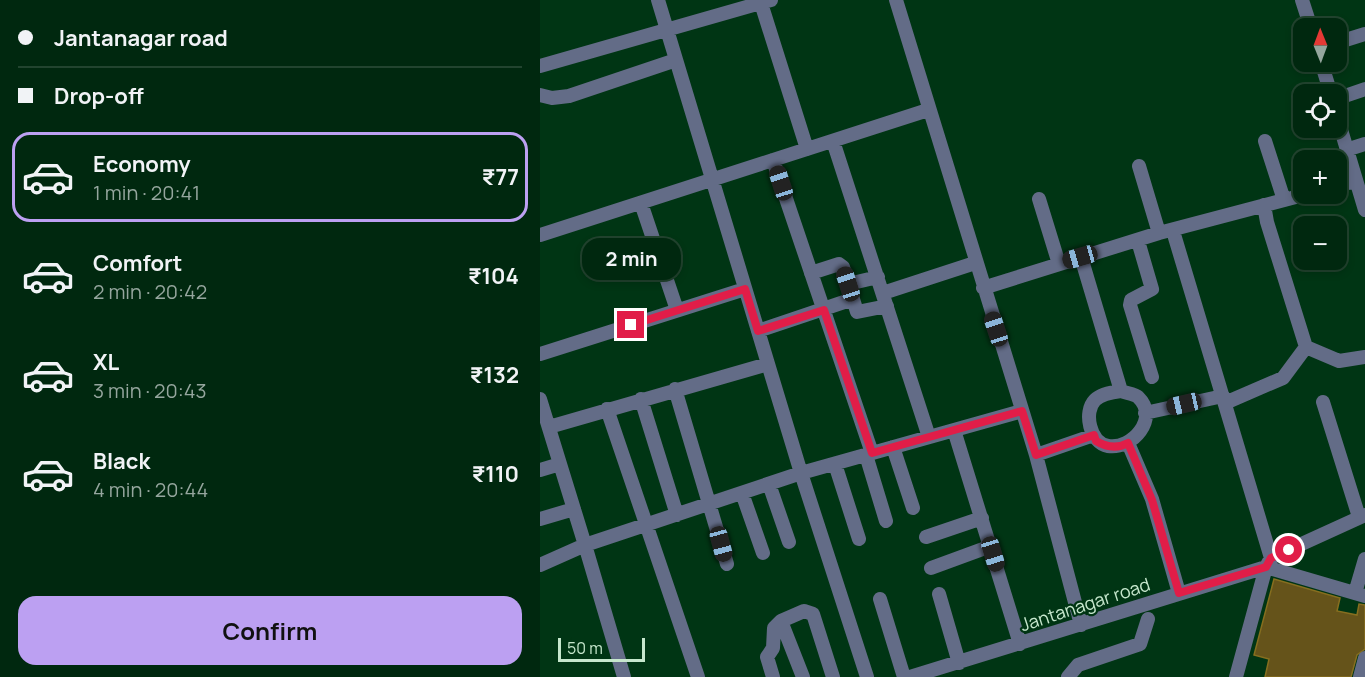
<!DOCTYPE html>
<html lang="en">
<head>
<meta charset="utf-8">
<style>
  body { margin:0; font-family:Manrope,sans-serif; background:#0e341d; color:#f1f3f6; height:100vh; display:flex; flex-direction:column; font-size:22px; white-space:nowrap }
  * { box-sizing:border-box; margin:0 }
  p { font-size:20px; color:#95a69e }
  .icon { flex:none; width:33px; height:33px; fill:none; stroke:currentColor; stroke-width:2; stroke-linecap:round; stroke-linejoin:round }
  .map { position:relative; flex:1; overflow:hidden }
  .details { display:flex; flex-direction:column; background:#00280f; width:540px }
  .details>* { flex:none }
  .top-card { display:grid; align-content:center; height:132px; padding:0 18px; background:#00280f }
  .needle { width:39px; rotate:359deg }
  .tools { position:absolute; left:753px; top:18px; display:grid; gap:12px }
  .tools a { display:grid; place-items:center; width:54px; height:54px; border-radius:12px; background:#00280f; box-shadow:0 3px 9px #0003,0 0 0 2px #22442f; font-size:30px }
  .scale { position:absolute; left:18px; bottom:15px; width:87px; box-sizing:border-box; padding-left:6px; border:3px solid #c6e7cd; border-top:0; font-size:16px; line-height:21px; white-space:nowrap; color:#c6e7cd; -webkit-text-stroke:4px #003514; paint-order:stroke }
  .end { position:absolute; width:27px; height:27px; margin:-14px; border:8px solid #e11d48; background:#fff; box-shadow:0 0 0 3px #fff }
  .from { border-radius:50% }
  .bubble { position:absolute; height:42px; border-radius:18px; background:#00280f; box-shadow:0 3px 9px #0003,0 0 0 2px #22442f; font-size:20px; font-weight:700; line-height:42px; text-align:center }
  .car { position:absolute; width:18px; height:36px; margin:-18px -9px; border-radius:8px; box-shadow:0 0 4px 2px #0007; background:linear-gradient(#222 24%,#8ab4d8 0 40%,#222 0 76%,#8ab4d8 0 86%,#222 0) }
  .top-card b { display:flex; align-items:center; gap:21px; height:57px; font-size:22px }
  .top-card b+b { border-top:2px solid #22442f }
  .top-card i { width:15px; height:15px; background:#f1f3f6 }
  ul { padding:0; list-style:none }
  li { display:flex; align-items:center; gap:18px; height:90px; margin:0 12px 9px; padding:0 6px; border:3px solid transparent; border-radius:18px }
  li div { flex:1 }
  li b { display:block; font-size:22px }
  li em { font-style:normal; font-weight:700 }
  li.on { border-color:#bca0f2 }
  li>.icon { width:54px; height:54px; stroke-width:1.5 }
  .primary-button { display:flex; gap:12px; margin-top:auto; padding:12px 18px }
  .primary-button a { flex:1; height:69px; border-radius:18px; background:#bca0f2; color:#111; font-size:24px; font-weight:700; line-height:69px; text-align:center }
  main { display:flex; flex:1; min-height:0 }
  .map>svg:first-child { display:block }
  .building { fill:#65531a; stroke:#866e1f; stroke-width:1.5 }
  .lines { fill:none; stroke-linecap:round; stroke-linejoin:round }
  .minor { stroke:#636c87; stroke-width:14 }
  .route { stroke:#e11d48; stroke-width:8 }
  .labels { text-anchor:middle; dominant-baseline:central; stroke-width:4.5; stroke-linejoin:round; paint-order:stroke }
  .street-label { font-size:18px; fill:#c6e7cd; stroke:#003514 }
</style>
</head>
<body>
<main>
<section class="details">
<div class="top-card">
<b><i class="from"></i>Jantanagar road</b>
<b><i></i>Drop-off</b>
</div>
<ul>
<li class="on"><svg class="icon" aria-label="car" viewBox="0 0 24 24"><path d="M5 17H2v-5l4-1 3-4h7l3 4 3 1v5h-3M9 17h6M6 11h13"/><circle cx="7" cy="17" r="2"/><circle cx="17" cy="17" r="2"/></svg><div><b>Economy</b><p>1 min · 20:41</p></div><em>₹77</em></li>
<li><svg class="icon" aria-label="car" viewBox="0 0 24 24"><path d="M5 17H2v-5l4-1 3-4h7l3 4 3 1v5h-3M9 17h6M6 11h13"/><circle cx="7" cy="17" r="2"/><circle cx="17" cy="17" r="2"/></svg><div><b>Comfort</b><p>2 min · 20:42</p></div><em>₹104</em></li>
<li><svg class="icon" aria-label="car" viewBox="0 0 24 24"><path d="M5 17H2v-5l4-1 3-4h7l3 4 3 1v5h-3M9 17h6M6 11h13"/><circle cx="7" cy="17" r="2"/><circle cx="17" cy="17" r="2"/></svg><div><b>XL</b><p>3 min · 20:43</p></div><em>₹132</em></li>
<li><svg class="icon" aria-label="car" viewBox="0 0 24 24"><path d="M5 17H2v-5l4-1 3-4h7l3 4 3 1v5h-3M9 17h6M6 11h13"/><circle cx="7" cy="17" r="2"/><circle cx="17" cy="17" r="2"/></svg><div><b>Black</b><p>4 min · 20:44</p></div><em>₹110</em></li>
</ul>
<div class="primary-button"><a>Confirm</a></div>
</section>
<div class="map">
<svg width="825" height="677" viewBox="0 0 825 677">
  <rect width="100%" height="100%" fill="#003514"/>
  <!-- building -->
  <path class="building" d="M734,579L800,598L797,611L817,615L819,604L825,605V649L817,655L811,677H725L729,659L714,655Z"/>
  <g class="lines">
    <!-- minor -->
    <path class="minor" d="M118,0L261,473L327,677
      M220,0L267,149
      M356,0L496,455L541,625
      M762,0L771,28
      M796,43L825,34
      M781,62L791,94
      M0,66L231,0
      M0,95L12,98L29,96L136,60
      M796,99L825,89
      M796,113L825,210
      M293,141L389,437
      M725,141L744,200
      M806,150L825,144
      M233,160L332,453
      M599,166L619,233
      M796,186L816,181
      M499,199L519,264
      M101,203L137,310
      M724,205L727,222L766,347L799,361L825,357
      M633,231L731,558
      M0,235L388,110
      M598,241L612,289L591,300L590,305L612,377
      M541,257L581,391
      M271,273L299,264L303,267L308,284
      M443,288L619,233L767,194
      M343,293L435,263
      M313,299L317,312L347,306
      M218,331L313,299L308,284L338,277
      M0,354L205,289
      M135,389L187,564
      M581,391C586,393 595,394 598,397C620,418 592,450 568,446C550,443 543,412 555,400C561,394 573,392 581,391Z
      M0,399L45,545L0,565
      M101,399L137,515
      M783,402L819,517
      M685,403L743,378L766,347
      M67,409L158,677
      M605,413L683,396
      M9,427L228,364
      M414,430L480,644
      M588,443L612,499L639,593
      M353,447L373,508
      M326,455L346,521
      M496,455L554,435
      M295,464L319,539
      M0,470L20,464
      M229,484L249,542
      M202,493L223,553
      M0,519L34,509
      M386,537L442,518
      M391,568L451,546
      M815,593L825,559
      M399,594L419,663
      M340,599L364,677
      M241,621L263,677
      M84,677L45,545L261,473L482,411
      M233,677L227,657L233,648L234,628L241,621L264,611L273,614L293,677
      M370,677L726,567L731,558L825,515
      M528,677L538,665L600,644L608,619
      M696,677L726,567L825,596
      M820,677L825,658"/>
  </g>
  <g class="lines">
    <!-- route -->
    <path class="route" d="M91,325L205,289L218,331L284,310L332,453L482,411L496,455L554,435L556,441C566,447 577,449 588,443L612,500L639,593L726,567L731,558L749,550"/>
  </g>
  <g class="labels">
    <!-- street labels -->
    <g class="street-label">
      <text transform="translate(545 604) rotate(-18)">Jantanagar road</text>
    </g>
  </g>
</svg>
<div class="tools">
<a><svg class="needle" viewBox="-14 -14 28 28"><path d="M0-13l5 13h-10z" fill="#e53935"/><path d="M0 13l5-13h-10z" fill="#95a69e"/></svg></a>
<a><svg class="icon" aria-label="locate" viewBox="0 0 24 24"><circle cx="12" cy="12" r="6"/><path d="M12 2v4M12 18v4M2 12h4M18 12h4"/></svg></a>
<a>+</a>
<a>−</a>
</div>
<div class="scale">50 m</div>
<i class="end from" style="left:749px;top:550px"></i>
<i class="end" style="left:91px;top:325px"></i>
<div class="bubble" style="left:42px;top:238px;width:99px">2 min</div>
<i class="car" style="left:241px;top:183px;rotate:342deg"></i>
<i class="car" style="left:540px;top:257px;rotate:254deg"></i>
<i class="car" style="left:308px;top:284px;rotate:342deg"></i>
<i class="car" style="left:456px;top:329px;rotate:342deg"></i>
<i class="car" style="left:644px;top:404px;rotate:257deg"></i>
<i class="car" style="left:181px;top:544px;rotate:165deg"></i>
<i class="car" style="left:453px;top:554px;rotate:163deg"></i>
</div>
</main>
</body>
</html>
